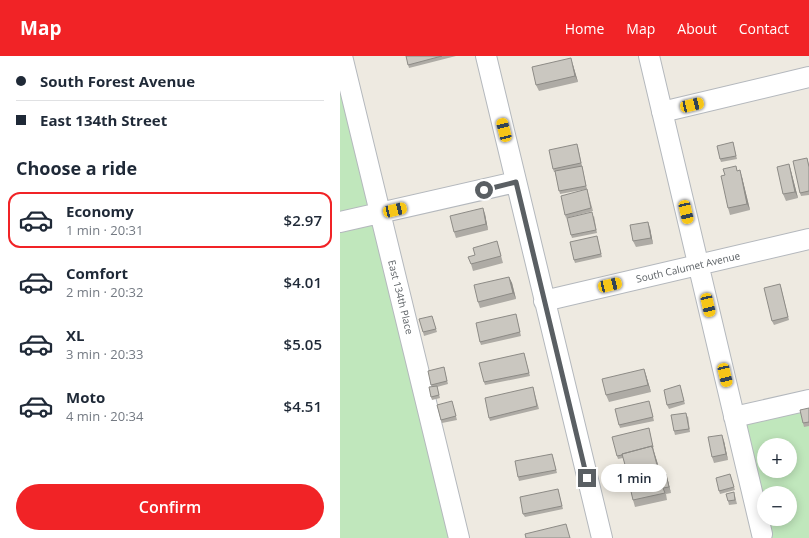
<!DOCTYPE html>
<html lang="en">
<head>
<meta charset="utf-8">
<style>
  body { margin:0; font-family:"Open Sans",sans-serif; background:#f2f2f3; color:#1f2937; height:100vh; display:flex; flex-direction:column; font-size:15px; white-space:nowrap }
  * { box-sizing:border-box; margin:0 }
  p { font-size:13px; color:#747a83 }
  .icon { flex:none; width:22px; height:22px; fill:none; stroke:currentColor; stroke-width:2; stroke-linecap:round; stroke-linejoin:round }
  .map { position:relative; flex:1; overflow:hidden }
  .drawer { display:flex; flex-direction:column; background:#fff; width:340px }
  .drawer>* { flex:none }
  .guide { display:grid; align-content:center; height:88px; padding:0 16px; background:#fff }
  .fabs { position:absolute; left:417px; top:382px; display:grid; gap:8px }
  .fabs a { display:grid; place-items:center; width:40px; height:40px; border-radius:50%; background:#fff; box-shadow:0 2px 10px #0003; font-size:20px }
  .end { position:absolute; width:18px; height:18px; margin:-9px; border:5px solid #5a5f63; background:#fff; box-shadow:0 0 0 2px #fff }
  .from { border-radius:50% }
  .bubble { position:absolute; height:28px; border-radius:14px; background:#fff; box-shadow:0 2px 10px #0003; font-size:13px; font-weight:600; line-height:28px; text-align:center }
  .car { position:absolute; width:12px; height:24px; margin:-12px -6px; border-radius:5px; box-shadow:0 0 3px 1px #0007; background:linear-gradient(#f5c518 24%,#345 0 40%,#f5c518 0 76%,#345 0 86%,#f5c518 0) }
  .guide b { display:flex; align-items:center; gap:14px; height:38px; font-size:15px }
  .guide b+b { border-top:1px solid #e0e1e3 }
  .guide i { width:10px; height:10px; background:#1f2937 }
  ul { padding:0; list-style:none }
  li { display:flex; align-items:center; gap:12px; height:56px; margin:0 8px 6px; padding:0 8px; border:2px solid transparent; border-radius:12px }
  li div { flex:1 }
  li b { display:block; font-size:15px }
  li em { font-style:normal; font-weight:600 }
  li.on { border-color:#f12326 }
  li>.icon { width:36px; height:36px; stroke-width:1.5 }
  h2 { padding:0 16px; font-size:18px; line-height:48px }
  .action { display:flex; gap:8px; margin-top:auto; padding:8px 16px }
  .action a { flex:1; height:46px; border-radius:24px; background:#f12326; color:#fff; font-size:16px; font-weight:600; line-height:46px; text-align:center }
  header { display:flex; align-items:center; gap:24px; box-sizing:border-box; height:56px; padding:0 20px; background:#f12326; color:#fff }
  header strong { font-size:19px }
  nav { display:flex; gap:22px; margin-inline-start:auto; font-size:14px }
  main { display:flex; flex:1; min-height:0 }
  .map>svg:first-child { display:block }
  .green { fill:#c0e7bc; fill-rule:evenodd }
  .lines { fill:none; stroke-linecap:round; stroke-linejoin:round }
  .minor-casing { stroke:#b4b8bd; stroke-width:22 }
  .minor { stroke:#fff; stroke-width:20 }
  .wall { fill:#aeaba5 }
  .shaded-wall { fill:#8d8b86 }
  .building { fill:#cac7c0; stroke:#8d8b86 }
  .route { stroke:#5a5f63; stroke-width:5 }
  .labels { text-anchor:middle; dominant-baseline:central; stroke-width:3; stroke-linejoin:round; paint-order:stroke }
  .street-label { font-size:10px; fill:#5a5f63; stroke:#fff }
</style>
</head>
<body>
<header>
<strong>Map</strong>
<nav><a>Home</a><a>Map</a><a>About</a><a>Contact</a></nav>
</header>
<main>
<section class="drawer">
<div class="guide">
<b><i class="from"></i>South Forest Avenue</b>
<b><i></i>East 134th Street</b>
</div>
<h2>Choose a ride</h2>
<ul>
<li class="on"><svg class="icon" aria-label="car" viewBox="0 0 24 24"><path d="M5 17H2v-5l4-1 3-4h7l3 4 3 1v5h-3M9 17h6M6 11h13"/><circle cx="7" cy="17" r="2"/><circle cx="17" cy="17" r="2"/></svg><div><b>Economy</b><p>1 min · 20:31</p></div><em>$2.97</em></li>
<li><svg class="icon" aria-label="car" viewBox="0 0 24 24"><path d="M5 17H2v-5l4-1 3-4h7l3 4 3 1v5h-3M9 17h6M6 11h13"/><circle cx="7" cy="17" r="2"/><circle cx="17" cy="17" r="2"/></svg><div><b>Comfort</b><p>2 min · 20:32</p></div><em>$4.01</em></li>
<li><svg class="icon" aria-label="car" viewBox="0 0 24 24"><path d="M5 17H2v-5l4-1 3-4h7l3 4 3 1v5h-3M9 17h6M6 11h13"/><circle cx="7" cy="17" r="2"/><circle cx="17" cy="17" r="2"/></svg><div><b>XL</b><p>3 min · 20:33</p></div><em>$5.05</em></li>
<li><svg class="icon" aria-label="car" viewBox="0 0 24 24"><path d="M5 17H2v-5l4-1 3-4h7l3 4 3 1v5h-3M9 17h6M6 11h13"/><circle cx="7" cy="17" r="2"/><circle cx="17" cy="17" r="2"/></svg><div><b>Moto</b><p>4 min · 20:34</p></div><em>$4.51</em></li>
</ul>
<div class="action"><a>Confirm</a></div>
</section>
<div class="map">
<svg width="469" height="482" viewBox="0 0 469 482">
  <rect width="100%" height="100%" fill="#eeeae1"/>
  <!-- green -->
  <path class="green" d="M0,9L115,482H0Z
    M469,349V482H432L427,463H450V437H424V450L403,365ZM424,389H450V415H424Z"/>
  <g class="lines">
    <!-- minor casing -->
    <g class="minor-casing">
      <path id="minor" d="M2,0L119,482
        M146,0L262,482
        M309,0L422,478
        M322,56L469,21
        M0,166L176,126
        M204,245L469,183
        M394,361L469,344"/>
    </g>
    <!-- minor -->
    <use href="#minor" class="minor"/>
  </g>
  <!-- wall -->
  <path class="wall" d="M66,0H116L69,12Z
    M233,9L238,26L199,35L196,29Z
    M393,86L397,103L381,106L380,103Z
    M238,91L247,133L220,138L215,116H214L213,113Z
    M467,102L469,109V139L461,140L460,137Z
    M449,108L451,115L458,142L446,145L443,138Z
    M397,115L402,121L410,154L390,159L388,152Z
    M247,133L253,155L226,162L225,159Z
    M145,158L148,174L116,182L114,176Z
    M254,160L257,177L232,182L231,179Z
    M310,172L313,188L296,191L293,185Z
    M257,180L262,201L235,207L234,204Z
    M157,185L163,207L133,215L131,208L135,199Z
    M169,221L172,227L176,243L140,252L138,246Z
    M441,231L449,264L434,269L432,265Z
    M176,258L181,280L141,289L140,286Z
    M93,263L97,276L84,280L83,276Z
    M184,297L190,320L145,329L144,326Z
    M104,311L108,328L97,331L100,342L92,344L91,341L92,331L91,329Z
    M304,313L306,319L311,336L269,346L266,339Z
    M193,331L199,353L150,365L149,362Z
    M341,333L345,348L329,353L327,349Z
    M310,348L314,365L280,372L279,369Z
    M113,349L117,364L102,367L101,364Z
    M469,352V370L464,371L463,367Z
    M348,360L350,376L335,379L334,375Z
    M309,372L314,395L320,415L290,423L283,402L278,403L277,400Z
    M384,385L388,404L374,407L372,401Z
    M213,401L217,417L179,425L178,421Z
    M390,418L395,434L380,438L379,435Z
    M328,425L331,437L326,438L327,444L295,451L293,444Z
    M218,433L223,453L185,461L183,458Z
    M395,440L397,448L389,449L388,445Z"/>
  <!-- shaded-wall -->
  <path class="shaded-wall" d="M231,2L233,9L238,26L235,20Z
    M449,108L451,115L458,142L455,136Z
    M400,114L402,121L410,154L407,148Z
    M143,152L145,158L148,174L146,168Z
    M308,166L310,172L313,188L311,182Z
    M169,221L172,227L176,243L173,237Z
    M304,313L306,319L311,336L308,329Z
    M382,379L384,385L388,404L386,398Z
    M312,390L314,396L320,415L317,409Z
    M326,418L328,425L331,437L329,431Z"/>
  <!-- building -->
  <path class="building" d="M66,0H102L68,9Z
    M231,2L235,20L196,29L192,11Z
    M393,86L396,100L380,103L377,90Z
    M237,88L241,107L213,113L209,94Z
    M467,102L469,111V135L460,137L453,105Z
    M449,108L455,136L443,138L437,111Z
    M242,110L246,130L219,135L215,115Z
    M396,110L397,115L400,114L407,148L388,152L381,120L385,119L383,113Z
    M247,133L251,152L225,159L221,140Z
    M143,152L146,168L114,176L110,160Z
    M252,156L256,174L231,179L227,162Z
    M308,166L311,182L293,185L290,169Z
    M257,180L261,198L234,204L230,186Z
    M157,185L161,200L131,208L128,201L135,199L133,192Z
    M169,221L173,237L138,246L134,229Z
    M440,228L448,261L432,265L424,232Z
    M176,258L180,276L140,286L136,267Z
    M92,260L96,273L83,276L79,263Z
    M184,297L189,317L144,326L139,307Z
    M104,311L107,325L91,329L88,315Z
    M304,313L308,329L266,339L262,323Z
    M340,329L344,345L327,349L324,334Z
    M97,330L99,339L91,341L89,331Z
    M193,331L197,350L149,362L145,342Z
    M112,345L116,360L101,364L97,349Z
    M309,345L313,361L279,369L275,353Z
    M469,352V366L463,367L460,354Z
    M346,357L349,373L334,375L331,359Z
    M309,372L313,391L312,392V390L282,398V399L277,400L272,381Z
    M382,379L386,398L372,401L368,381Z
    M312,390L317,409L287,416L282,398Z
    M212,398L216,414L178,421L175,405Z
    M326,418L329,431L323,432L325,437L293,444L289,427Z
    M390,418L394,431L379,435L376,422Z
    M218,433L222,450L183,458L180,441Z
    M394,436L395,444L388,445L386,438Z
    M226,468L230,482H186L185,478Z"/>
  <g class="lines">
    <!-- route -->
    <path class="route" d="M144,134L176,126L247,422"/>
  </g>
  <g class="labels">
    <!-- street labels -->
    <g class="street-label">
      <text transform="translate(348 211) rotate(-13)">South Calumet Avenue</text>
      <text transform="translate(61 241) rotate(76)">East 134th Place</text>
    </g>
  </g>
</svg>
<div class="fabs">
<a>+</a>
<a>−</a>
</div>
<i class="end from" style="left:144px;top:134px"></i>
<i class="end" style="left:247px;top:422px"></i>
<div class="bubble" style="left:261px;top:408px;width:66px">1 min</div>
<i class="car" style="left:352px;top:49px;rotate:77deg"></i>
<i class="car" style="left:164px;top:74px;rotate:346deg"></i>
<i class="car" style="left:55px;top:154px;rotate:77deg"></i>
<i class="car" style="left:346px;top:156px;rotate:167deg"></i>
<i class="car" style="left:270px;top:229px;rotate:77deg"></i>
<i class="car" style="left:368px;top:249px;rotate:167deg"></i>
<i class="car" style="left:385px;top:319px;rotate:167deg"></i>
</div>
</main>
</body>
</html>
